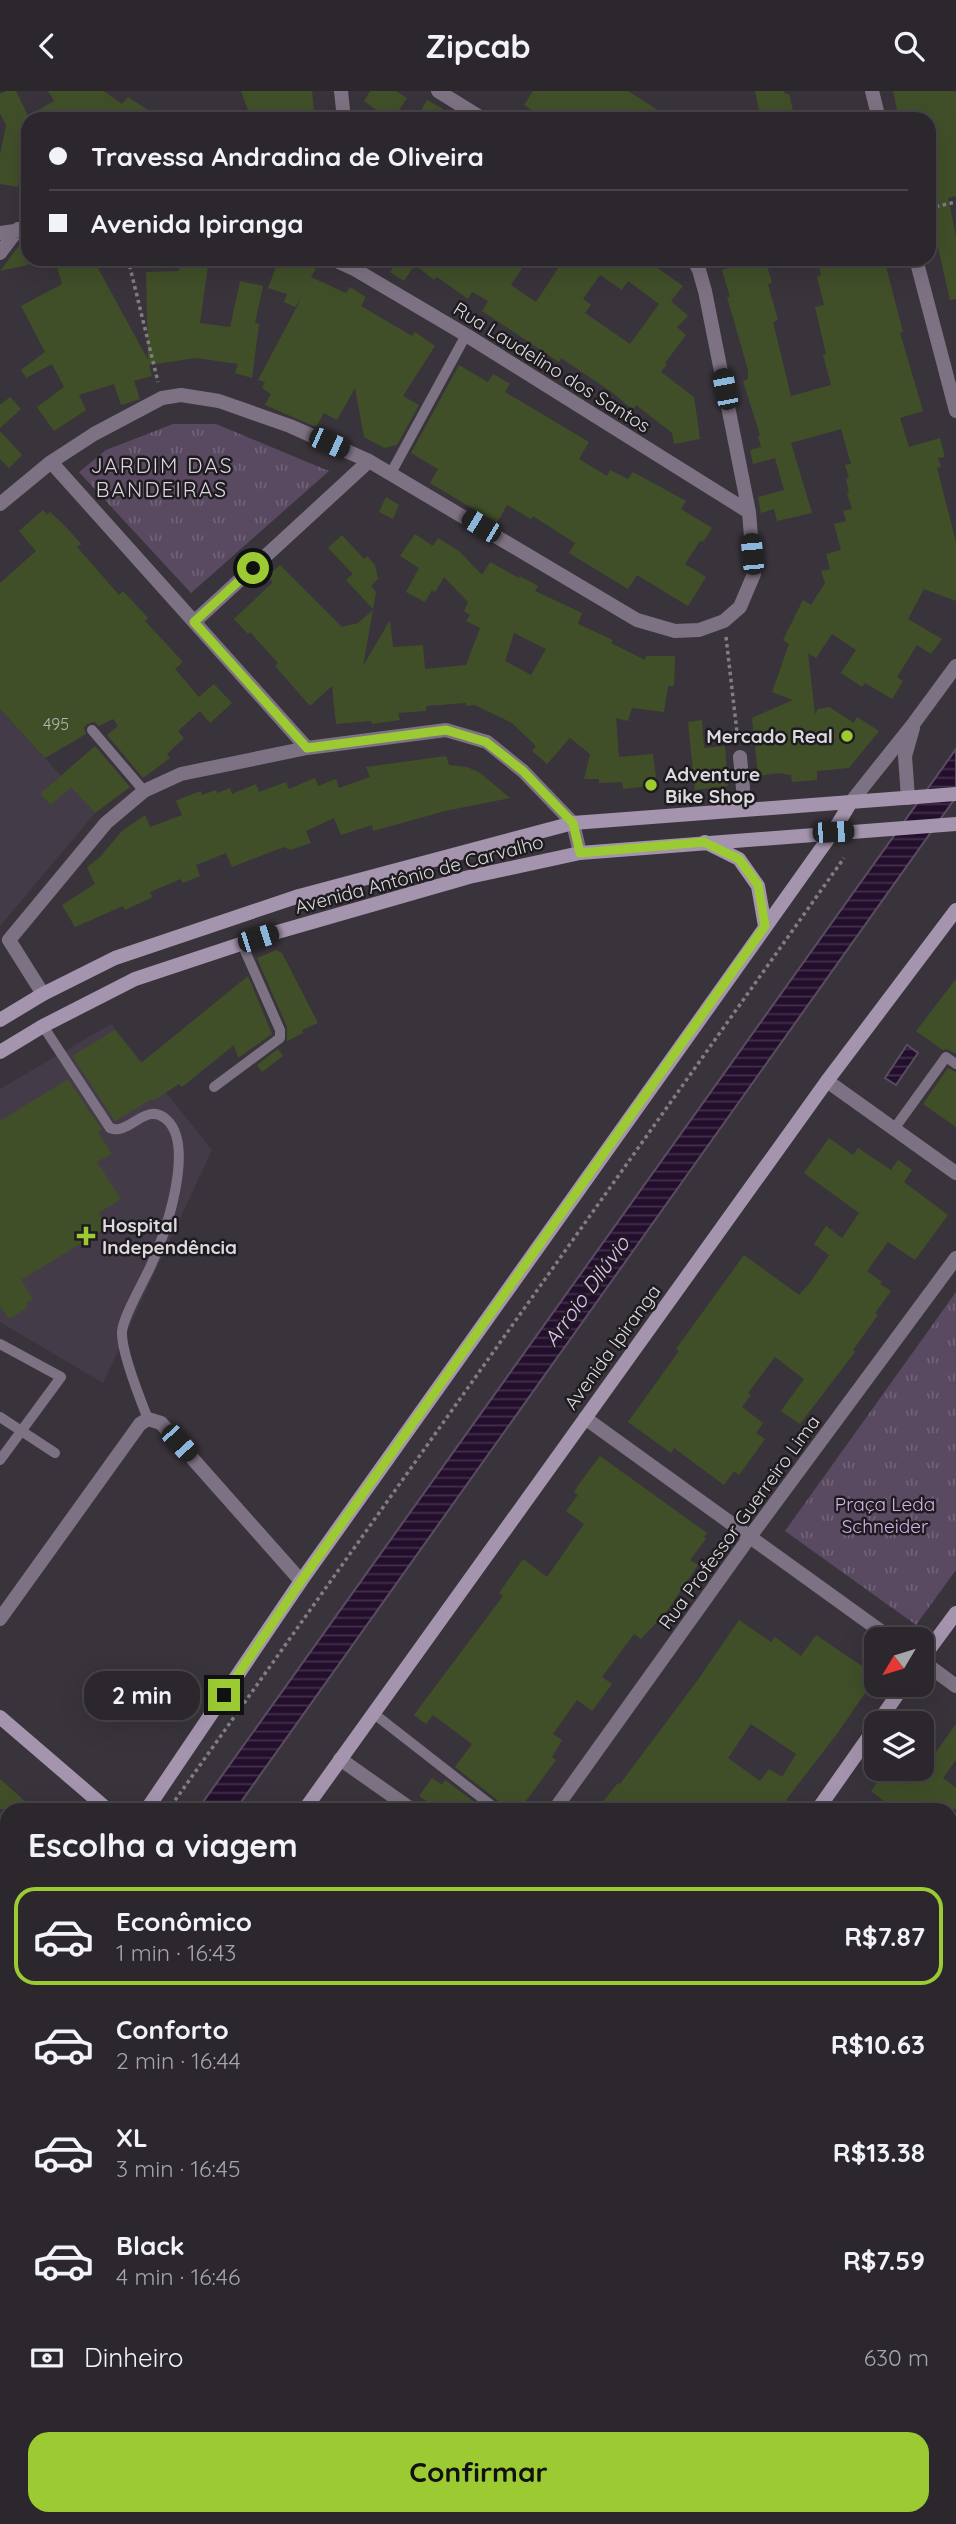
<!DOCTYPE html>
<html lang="pt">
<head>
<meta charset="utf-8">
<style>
  body { margin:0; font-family:Quicksand,sans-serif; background:#373338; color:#f1f3f6; height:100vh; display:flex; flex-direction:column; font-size:26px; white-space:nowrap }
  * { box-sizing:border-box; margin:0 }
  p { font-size:23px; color:#a6a5a9 }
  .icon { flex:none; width:38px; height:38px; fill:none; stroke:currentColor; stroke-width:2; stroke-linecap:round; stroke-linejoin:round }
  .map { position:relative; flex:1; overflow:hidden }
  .side { position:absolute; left:0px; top:1712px; width:957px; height:723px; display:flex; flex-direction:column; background:#2b272c; border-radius:21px 21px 0 0; box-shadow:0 7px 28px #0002,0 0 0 2px #474448 }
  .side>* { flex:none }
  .banner { position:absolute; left:21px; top:21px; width:915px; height:154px; border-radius:21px; box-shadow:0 7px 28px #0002,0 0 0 2px #474448; display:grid; align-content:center; height:154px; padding:0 28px; background:#2b272c }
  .needle { width:46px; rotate:232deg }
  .fabs { position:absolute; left:864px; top:1536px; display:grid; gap:14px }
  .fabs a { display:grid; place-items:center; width:70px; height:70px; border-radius:14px; background:#2b272c; box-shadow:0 7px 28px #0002,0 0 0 2px #474448; font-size:35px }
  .end { position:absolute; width:32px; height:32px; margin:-16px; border:9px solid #9cca32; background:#111; box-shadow:0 0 0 4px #111 }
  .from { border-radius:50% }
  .bubble { position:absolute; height:49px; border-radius:21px; background:#2b272c; box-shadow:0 7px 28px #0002,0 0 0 2px #474448; font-size:23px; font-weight:800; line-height:49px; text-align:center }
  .car { position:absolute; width:21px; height:42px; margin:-21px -10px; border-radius:9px; box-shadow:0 0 5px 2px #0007; background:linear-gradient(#222 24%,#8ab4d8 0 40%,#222 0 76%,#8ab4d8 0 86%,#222 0) }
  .banner b { display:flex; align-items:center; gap:24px; height:66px; font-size:26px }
  .banner b+b { border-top:2px solid #474448 }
  .banner i { width:18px; height:18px; background:#f1f3f6 }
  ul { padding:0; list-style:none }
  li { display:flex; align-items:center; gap:21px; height:98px; margin:0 14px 10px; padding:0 14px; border:4px solid transparent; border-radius:21px }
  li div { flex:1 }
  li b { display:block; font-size:26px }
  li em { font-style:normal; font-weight:800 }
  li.active { border-color:#9cca32 }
  li>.icon { width:63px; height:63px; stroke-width:1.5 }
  h2 { padding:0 28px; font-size:32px; line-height:84px }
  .pay { display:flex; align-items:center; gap:18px; height:77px; padding:0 28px; font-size:26px }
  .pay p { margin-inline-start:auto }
  .button { display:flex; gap:14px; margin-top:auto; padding:14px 28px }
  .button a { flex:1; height:80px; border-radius:21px; background:#9cca32; color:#111; font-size:28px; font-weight:800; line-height:80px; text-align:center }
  header { display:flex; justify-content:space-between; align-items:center; height:91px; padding:0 28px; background:#2b272c; font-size:32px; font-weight:800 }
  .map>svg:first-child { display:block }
  .built { fill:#433b48 }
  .park { fill:url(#park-tufts) }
  .water { fill:url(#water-rules); stroke:#5b4c62; stroke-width:2 }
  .building { fill:#414f29; fill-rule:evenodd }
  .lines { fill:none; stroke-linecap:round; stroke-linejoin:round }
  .path { stroke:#827d84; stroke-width:3.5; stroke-dasharray:3.5 3.5; stroke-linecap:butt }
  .lane { stroke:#7d7283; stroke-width:10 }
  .street { stroke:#7d7283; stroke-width:14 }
  .secondary { stroke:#a594ae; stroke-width:14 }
  .route { stroke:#9cca32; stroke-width:9 }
  .poi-dot { fill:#9cca32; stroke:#1f1c20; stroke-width:2.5 }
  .labels { text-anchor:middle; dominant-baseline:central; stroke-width:5; stroke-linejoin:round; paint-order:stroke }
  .number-label { font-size:16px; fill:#b6b7b2 }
  .street-label { font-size:19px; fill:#dddadf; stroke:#1f1c20 }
  .poi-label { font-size:19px; font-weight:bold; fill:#dddadf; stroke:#1f1c20; text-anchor:start }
  .park-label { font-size:19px; fill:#d8b1ec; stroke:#1f1c20 }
  .neighbourhood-label { font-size:21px; letter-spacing:2px; fill:#dad4dd; stroke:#1f1c20 }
  .water-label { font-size:21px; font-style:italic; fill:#e8c1fd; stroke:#1f1c20 }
</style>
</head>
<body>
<header><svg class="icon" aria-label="back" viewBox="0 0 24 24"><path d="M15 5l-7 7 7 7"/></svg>Zipcab<svg class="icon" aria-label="search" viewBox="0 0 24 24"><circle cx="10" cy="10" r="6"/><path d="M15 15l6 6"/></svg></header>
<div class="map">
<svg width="956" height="2433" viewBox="0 0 956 2433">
  <defs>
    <pattern id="park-tufts" width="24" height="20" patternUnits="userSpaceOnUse" patternTransform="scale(1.75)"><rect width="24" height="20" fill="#594961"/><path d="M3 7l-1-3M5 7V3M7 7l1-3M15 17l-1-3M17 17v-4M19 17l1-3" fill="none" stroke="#706377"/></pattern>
    <pattern id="water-rules" width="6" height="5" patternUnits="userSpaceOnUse" patternTransform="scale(1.75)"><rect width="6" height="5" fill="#230f2d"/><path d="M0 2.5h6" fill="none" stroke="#42314b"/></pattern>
  </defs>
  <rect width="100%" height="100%" fill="#39343b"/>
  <!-- built -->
  <path class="built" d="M0,618L95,722L0,835Z
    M111,933L212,1059L103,1292L0,1231V998Z"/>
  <!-- park -->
  <path class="park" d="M173,333H216L329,380L191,502L79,381L106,359Z
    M956,1201V1479L916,1534L785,1440Z
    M950,2147L956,2151V2433H527L528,2427H950Z"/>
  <!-- water -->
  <path class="water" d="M956,658V706L236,1718H198Z
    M907,954L918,962L896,994L885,987Z
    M7,2262V2427H29V2433H4L5,2274Z"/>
  <!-- building -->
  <path class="building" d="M6,0H16L28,25L54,10L48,0H104L122,13L128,6L162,28H28V87L20,84L18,96L0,93V63L6,34L0,22V3Z
    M241,0H312L315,28H261L260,25H250Z
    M370,0H396L407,7L393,28H389L364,10Z
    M533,0H628L672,28H603L594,21L589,28H544L524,14Z
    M755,0H784L785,3H789L795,28H761Z
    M893,0H956V105L948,107L956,145V208L950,209L936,148L931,149L929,140V129L934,128L929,107V28H899Z
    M427,9L443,18L436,28H430L420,21Z
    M24,148H28V174L0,180Z
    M55,168H93L148,269L146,181L179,180L181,168H209L200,232L230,236L240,190L263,195L255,232L259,233L252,287L235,282L238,273L196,267L149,274L152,285L134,290L140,308L121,314L114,293L79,304L86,319L54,340L37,316L64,296L52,273L26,287L21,279L45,261L21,215L62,193Z
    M279,168L300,176L304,168L317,175L311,186L346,202L350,196L366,206L361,215L412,245L415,241L435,255L403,305L419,314L397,354L384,357L364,346L355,297L337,329L324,322L316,336L265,314L271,303L262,297L265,291L258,289L301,208L295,216L284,211L287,203L268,197Z
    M399,168H528L511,194L536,211L564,168H645L683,195L671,210L688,225L677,236L686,244L665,272L667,273L661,281L694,306L700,348L674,353L672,342L636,314L633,319L613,302L561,267L559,271L482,220L488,210L472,201L468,208L437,186L434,189L415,174L404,190L390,181ZM600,184L622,199L628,190L659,213L630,253L585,222L591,214L583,208Z
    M817,168H884L903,241L900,242L923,320L900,327L909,356L940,347L945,366L938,367L941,376L937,377L956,451V510L924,498L908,528L942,548L931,563L917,554L897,586L903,590L892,608L865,592L862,596L841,582L856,559L832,543L816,567L808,562L815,623L818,618L829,616L854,632L857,626L879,640L849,677L817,680V689L792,691L791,684L779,682L758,685L752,627L793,609L772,601L789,553L783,549L803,509L811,514L825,492L821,480L830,478L826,463L841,459L834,433L846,430L843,420L852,418L847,402L849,401L846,388L849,387L845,374L851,373L841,338L791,352L812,422L777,430L774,418L761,422L758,406L784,399L775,367L753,373L750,359L761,356L758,345L760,344L743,290L748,288V279L727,206H730L722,179L747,171L748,177L766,171L772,192L768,193L778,229L773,231L791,305L831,294L823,264L826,263L815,216L824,214L817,186L821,184Z
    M459,274L488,291L493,283L510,293L505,301L589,351L579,368L607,385L610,379L628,388L633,381L686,410L681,418L712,437L703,451L700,450L685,473L706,486L688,515L637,484L628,498L569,462L575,452L533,425L531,428L507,414L497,432L430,392L438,378L411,362Z
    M10,306L21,318L0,337V314Z
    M0,340L22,364L9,377L0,368Z
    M386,406L399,414L393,428L379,421Z
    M43,419L47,424L50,421L64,434L81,453L77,456L119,504L123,500L148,527L145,530L183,571L175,578L199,606L214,593L232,612L210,632L200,620L178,640L184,647L167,663L170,667L143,687L107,644L118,635L113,628L99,635L94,631L87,633L84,637L86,643L45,667L0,618V492L36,460L19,440Z
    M415,443L433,455L438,447L459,460L482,484L490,471L519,487L520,485L538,495L535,500L582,522L578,533L613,549L611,552L645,569L646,565H675L674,595H668L664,621L632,617L628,630L616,627L619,666L653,663L657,694L623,698L622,691L599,692V688H584L590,663L570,647L547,673L532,660L536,655L512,632L475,614L466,615V612L426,615V620L398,622L400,629L372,633L371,630L336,633L332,595L310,615L275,575L278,572L250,541L248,543L234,528L273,491L267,485L280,474L342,536L358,532L373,519L363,575L390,529L393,556L423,554L425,578L466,574L480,537L466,530L470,524L464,520L468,511L444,486L435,501L432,499L425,511L406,501L419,477L400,465ZM514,542L546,558L531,584L505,570Z
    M342,444L364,468L367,465L375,474L378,488L371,495L376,501L373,518L346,489L353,483L328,457Z
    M702,629L704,657L725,655L728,695L695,699L688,631Z
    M95,655L130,696L95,722L71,696L51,714L40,703Z
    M446,665L449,674L467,676L479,681L510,707L445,720L373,740L372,734L341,744L334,727L306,740L311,752L290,759L284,756L232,776L226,762L196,774L200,785L183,792L181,788L150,801L153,806L125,819L123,815L75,836L62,814L95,793L87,776L100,766L122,740L145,724L150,736L182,724L176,710L182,707L201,700L202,704L216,699L217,702L230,697L232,703L256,693L259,701L286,691L289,698L315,687L318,695L336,688L339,697L370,686L366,676Z
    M276,859L282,862L318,932L302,939L303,942L287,950V936L257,867Z
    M248,885L272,943L238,967L234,954L182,996L179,993L153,1010L152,1008L115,1030L72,965L115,939L141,972Z
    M956,888V963L947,958L943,959L916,940Z
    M278,958L283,965L262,981L257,974Z
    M948,977L956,981V1036L923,1013Z
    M68,988L102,1039L98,1041L112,1063L97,1071L121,1108L99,1122L108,1136L21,1189L33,1208L26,1212L28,1216L9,1228L0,1215V1030Z
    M829,1047L853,1064L858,1057L891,1079L898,1069L912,1079L904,1091L948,1124L915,1169L888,1151L867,1180L882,1191L880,1193L891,1200L875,1222L878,1224L853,1259L855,1261L800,1333L781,1320L804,1288L775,1266L748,1302L751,1304L742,1316L763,1332L756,1342L765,1348L739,1384L734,1380L724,1394L674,1357L671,1362L628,1331L679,1260L676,1258L744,1164L799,1204L809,1193L829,1164L814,1153L826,1135L842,1147L859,1122L804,1082Z
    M600,1365L707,1442L704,1446L706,1448L690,1469L698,1474L667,1520L641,1548L634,1543L602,1586L612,1593L592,1620L577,1609L553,1643L562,1649L552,1666L556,1669L520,1718H504L501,1712L455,1676L472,1653L433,1624L426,1633L414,1624L503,1505L499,1502L523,1468L547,1486L584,1433L566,1420L578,1404L574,1401L579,1393Z
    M739,1529L771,1551L775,1546L801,1565L816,1544L877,1585L839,1640L786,1709L800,1718H728L718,1712L714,1718H610L601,1713L618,1692L620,1693L697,1590ZM751,1633L796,1663L782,1686L769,1678L760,1690L728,1667Z
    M956,1633V1669L943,1687L956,1697V1718H894L871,1700L883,1683L887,1686L891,1681L908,1693L918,1678H922V1673L933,1658L936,1661Z
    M432,1687L442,1694L445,1689L484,1718H438L419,1705Z
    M0,1688L34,1718H0Z"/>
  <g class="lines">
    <!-- path -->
    <path class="path" d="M929,117L956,111
      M128,168L158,291
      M715,174L736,168
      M726,546L738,650
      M171,1715L844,767
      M0,2164L7,2119
      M615,2427L618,2433
      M627,2433L628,2427"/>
    <!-- lane -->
    <path class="lane" d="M391,382L466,244
      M92,639L144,700
      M43,935L110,1037C130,1045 146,1009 167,1029C195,1055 166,1142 152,1172C145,1189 123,1225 122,1241C121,1261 140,1308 148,1328
      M214,996L280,947V939L242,853
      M894,1038L946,966L956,973
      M0,1253L61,1286L0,1369
      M0,1326L55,1362
      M373,1622L496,1718
      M7,1896V1899
      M0,1959L7,1961"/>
    <!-- street -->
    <path class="street" d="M341,0L344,28
      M438,0L483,28
      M872,0L879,28
      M0,142L28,138
      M0,162L18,138
      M332,168L356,179L466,244L749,421
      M916,168L956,320
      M51,371L307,657
      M0,413L51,371L94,343L162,307L181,304L219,310L290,335L369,370L637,529L675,540L699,539L724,530L740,516L754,483L749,421L705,200L699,179L693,168
      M194,531L369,370
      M740,666L745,718
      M908,707L905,665L913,637
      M851,711L914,632L956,575
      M43,903L9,849L106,732L144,700L181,683L307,657L446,639L487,651L523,680L573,732L580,762
      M827,990L956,1082
      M585,1327L893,1549
      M0,1528L140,1333L148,1328L161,1332L301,1490
      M922,1570L956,1595
      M340,1668L411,1718
      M555,1718L749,1447L956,1167
      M950,1898L956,1890
      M950,2119L956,2123
      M299,2427V2433"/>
    <!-- secondary -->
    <path class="secondary" d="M705,751L739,768L758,795L765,835
      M0,929L43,903L115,867L299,805L573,732L956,703
      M0,961L43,935L135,888L274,842L469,786L580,762L956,733
      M922,1568L956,1522
      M0,1626L107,1718
      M877,1633L904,1594
      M147,1718L301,1490L833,741L851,711
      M305,1718L827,990L956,819
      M818,1718L877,1634
      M0,2076L7,2056
      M86,2433V2427
      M510,2433V2427"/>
  </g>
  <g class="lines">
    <!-- route -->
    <path class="route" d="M224,1604L301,1490L765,835L758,794L739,768L704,751L580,762L573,732L523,680L486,651L446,639L307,657L194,531L253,477"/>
  </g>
  <!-- markers -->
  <g class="poi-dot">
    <circle cx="847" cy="645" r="7"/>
    <circle cx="651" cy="694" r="7"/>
    <path d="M82.5 1134.5h7v7h7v7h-7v7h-7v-7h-7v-7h7z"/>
  </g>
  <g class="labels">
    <!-- number labels -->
    <g class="number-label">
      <text x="56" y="633">495</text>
    </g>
    <!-- street labels -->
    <g class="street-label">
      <text transform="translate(552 276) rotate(32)">Rua Laudelino dos Santos</text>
      <text transform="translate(419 783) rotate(-15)">Avenida Antônio de Carvalho</text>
      <text transform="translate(612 1256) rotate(-54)">Avenida Ipiranga</text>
      <text transform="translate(739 1431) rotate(-54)">Rua Professor Guerreiro Lima</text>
    </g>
    <!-- poi labels -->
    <g class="poi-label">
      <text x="833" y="645" text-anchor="end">Mercado Real</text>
      <text x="665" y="683">Adventure<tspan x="665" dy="22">Bike Shop</tspan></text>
      <text x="102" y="1134">Hospital<tspan x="102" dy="22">Independência</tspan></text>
    </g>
    <!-- park labels -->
    <g class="park-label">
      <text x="885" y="1413">Praça Leda<tspan x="885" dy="22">Schneider</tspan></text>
    </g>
    <!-- neighbourhood labels -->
    <g class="neighbourhood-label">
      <text x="162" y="374">JARDIM DAS<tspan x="162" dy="24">BANDEIRAS</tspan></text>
    </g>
    <!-- water labels -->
    <g class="water-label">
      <text transform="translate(586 1200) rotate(-54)">Arroio Dilúvio</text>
    </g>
  </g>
</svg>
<div class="fabs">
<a><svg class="needle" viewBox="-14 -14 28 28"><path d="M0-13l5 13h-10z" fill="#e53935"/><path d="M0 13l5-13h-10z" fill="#a6a5a9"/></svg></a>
<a><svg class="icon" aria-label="layers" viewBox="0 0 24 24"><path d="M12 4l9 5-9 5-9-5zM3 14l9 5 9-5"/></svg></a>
</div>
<i class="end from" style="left:253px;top:477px"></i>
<i class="end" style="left:224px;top:1604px"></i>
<div class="bubble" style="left:84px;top:1580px;width:116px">2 min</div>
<i class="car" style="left:725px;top:298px;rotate:349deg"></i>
<i class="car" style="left:329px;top:352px;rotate:114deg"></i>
<i class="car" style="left:481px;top:435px;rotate:301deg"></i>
<i class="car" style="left:752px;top:463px;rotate:355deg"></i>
<i class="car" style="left:833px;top:741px;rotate:87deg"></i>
<i class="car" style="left:258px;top:847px;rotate:72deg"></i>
<i class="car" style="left:179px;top:1352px;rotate:138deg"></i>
<div class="banner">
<b><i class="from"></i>Travessa Andradina de Oliveira</b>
<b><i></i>Avenida Ipiranga</b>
</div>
<section class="side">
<h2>Escolha a viagem</h2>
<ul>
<li class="active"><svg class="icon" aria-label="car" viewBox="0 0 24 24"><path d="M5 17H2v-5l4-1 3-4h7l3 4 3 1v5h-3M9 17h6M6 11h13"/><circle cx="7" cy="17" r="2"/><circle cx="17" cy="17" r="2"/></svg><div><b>Econômico</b><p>1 min · 16:43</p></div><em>R$7.87</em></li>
<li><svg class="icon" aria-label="car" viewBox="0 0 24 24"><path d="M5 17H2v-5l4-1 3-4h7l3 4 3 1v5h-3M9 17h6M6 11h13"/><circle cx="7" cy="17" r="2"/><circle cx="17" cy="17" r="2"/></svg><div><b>Conforto</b><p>2 min · 16:44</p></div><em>R$10.63</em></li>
<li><svg class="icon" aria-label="car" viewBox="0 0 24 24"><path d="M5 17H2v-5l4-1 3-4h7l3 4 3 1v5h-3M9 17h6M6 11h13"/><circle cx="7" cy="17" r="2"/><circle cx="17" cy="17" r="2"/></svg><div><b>XL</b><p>3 min · 16:45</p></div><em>R$13.38</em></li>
<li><svg class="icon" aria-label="car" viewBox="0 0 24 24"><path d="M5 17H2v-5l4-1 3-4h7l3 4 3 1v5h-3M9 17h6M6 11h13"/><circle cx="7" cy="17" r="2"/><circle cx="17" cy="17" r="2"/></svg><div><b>Black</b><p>4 min · 16:46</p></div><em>R$7.59</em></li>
</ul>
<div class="pay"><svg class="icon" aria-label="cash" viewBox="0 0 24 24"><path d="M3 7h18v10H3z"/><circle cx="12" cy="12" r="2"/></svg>Dinheiro<p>630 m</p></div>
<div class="button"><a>Confirmar</a></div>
</section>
</div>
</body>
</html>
